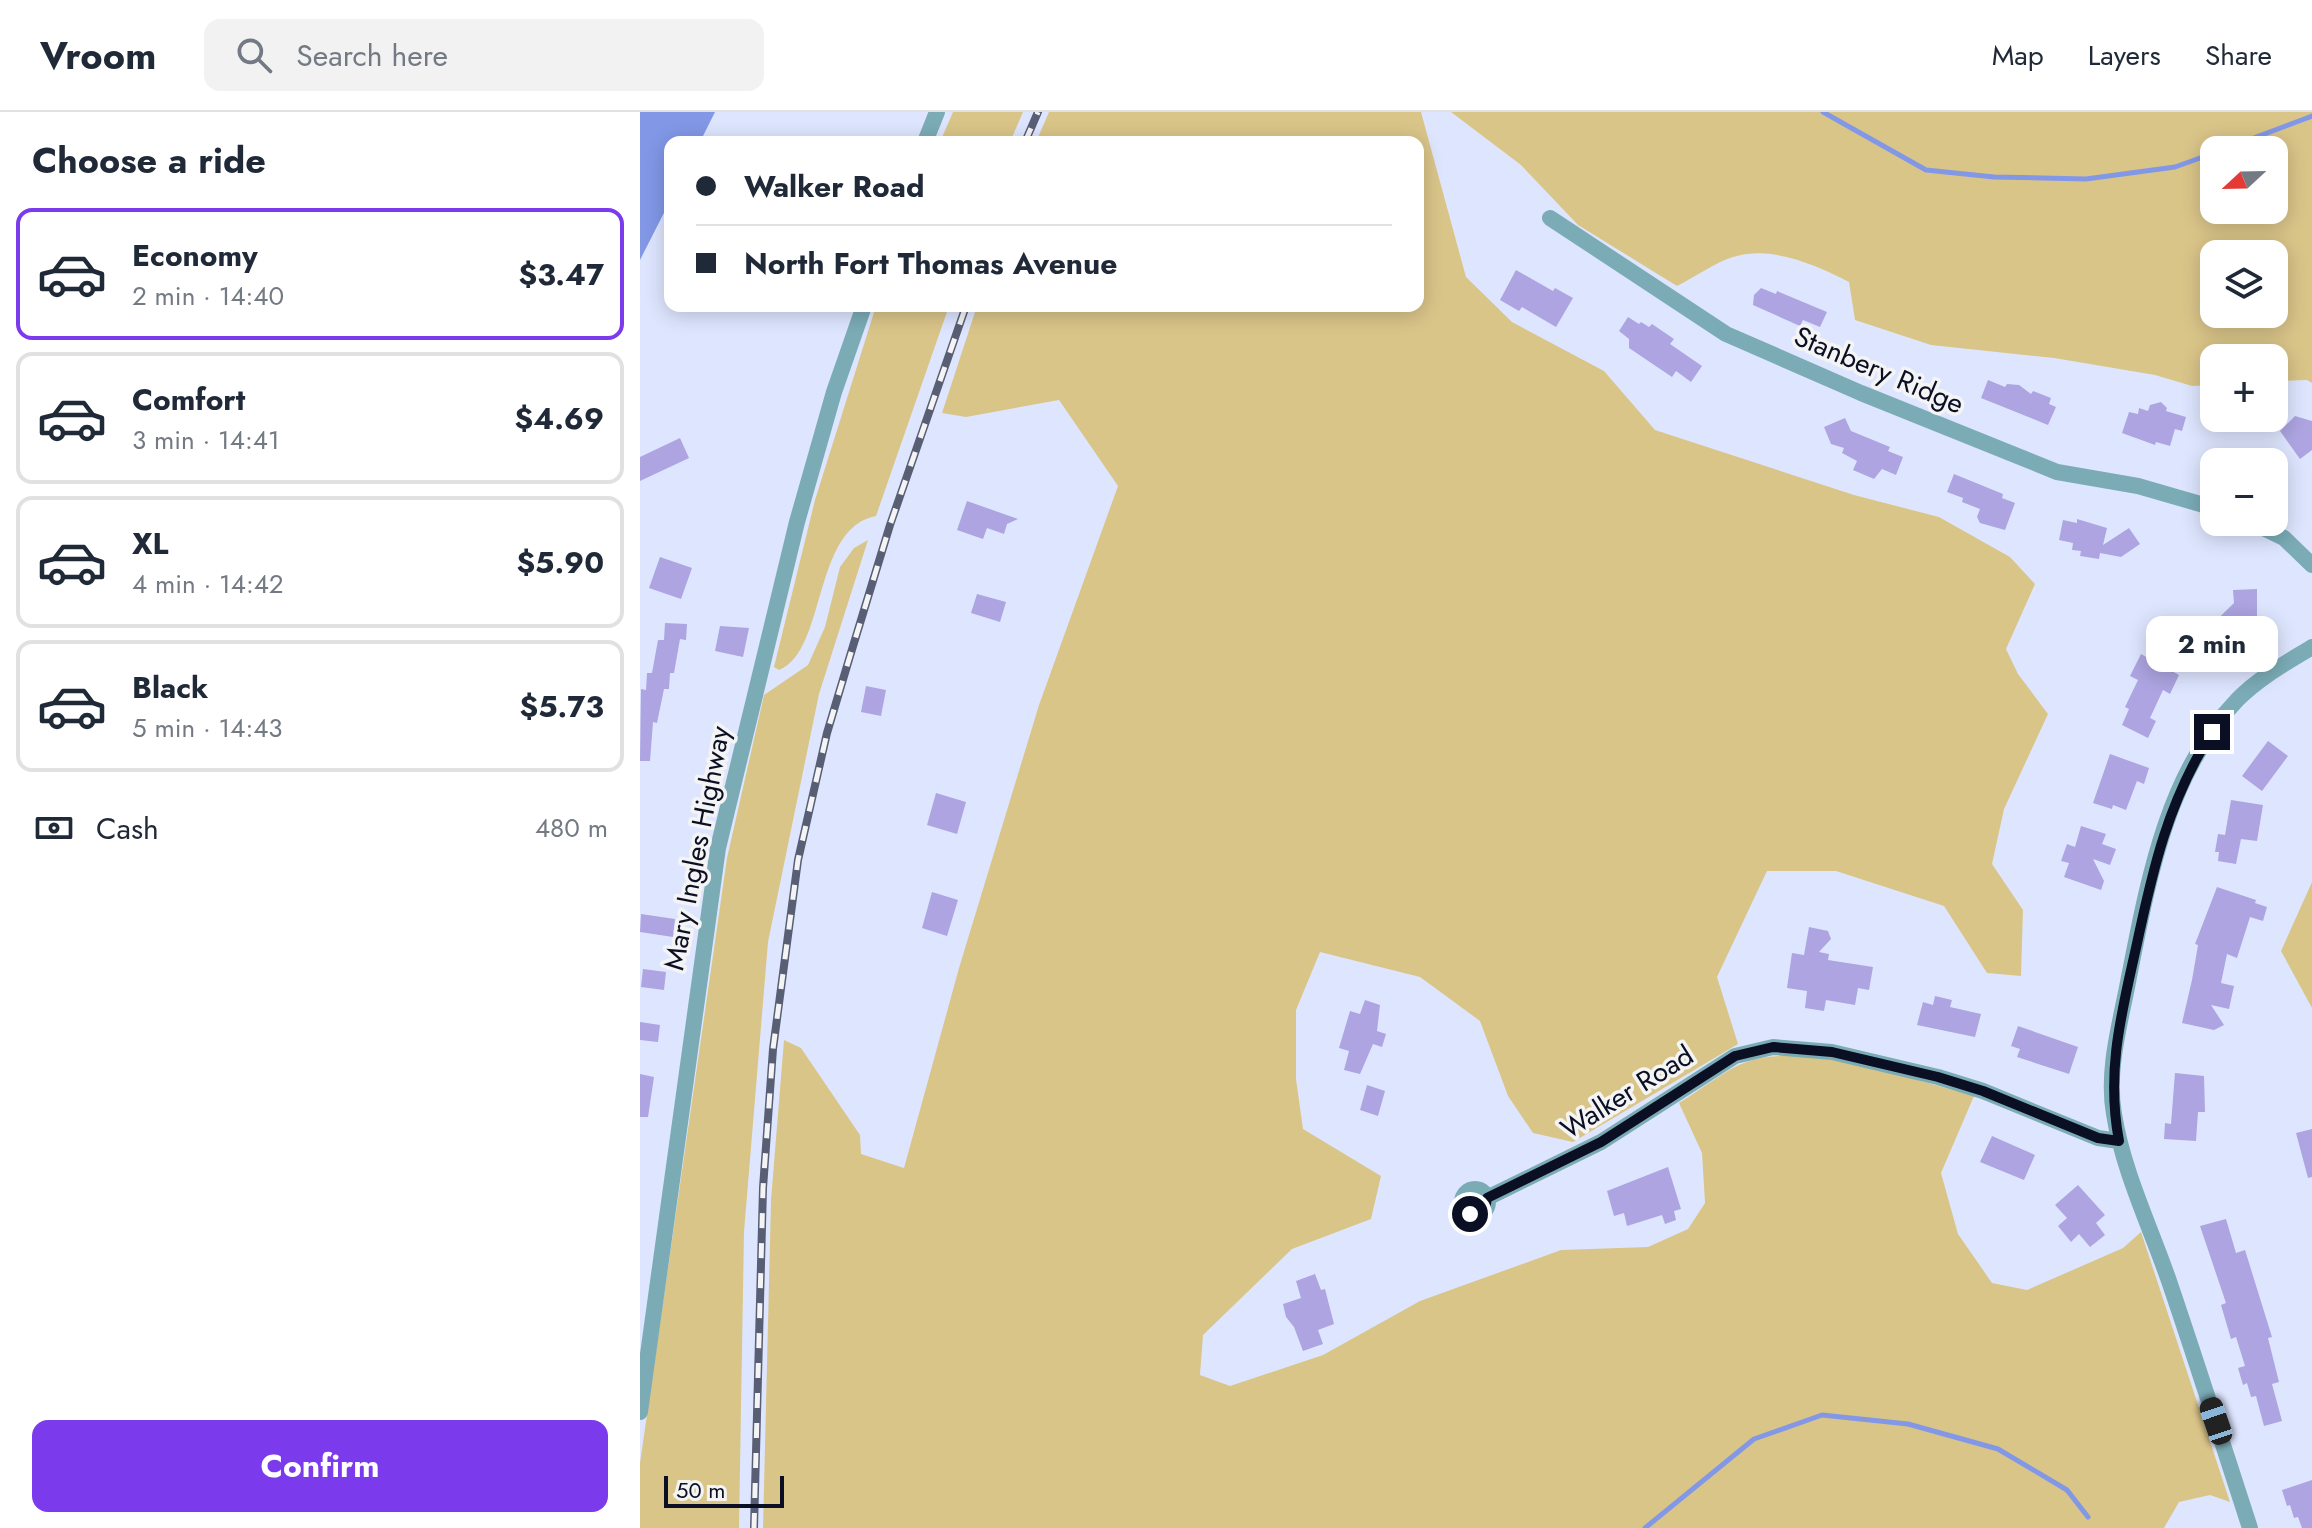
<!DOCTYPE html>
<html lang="en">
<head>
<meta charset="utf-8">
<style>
  body { margin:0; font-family:Jost,sans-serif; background:#f2f2f3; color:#1f2937; height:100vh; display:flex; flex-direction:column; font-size:30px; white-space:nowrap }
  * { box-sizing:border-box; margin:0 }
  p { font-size:26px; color:#747a83 }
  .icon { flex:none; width:44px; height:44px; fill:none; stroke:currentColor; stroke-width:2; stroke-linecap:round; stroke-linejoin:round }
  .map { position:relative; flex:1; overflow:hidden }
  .side { display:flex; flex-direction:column; background:#fff; width:640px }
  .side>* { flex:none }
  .banner { position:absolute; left:24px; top:24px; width:760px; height:176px; border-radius:16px; box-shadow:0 4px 20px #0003; display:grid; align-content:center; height:176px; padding:0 32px; background:#fff }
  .needle { width:52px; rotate:248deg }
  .fabs { position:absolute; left:1560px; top:24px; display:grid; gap:16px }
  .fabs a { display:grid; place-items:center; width:88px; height:88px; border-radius:16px; background:#fff; box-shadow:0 4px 20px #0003; font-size:40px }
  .scale { position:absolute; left:24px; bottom:20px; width:120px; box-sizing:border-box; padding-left:8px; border:4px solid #0a0f24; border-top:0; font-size:22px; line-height:28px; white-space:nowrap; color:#0a0f24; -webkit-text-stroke:6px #f4f4f4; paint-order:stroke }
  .end { position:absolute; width:36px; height:36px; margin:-18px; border:10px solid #0a0f24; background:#fff; box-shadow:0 0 0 4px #fff }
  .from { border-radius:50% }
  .bubble { position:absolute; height:56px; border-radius:16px; background:#fff; box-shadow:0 4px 20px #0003; font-size:26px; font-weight:700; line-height:56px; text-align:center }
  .car { position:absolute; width:24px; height:48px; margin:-24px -12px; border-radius:10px; box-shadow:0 0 6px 2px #0007; background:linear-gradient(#222 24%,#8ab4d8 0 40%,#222 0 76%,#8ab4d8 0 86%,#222 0) }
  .banner b { display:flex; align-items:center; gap:28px; height:76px; font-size:30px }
  .banner b+b { border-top:2px solid #e0e1e3 }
  .banner i { width:20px; height:20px; background:#1f2937 }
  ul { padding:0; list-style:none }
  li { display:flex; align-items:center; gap:24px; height:132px; margin:0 16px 12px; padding:0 16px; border:4px solid #e0e1e3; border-radius:16px }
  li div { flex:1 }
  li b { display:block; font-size:30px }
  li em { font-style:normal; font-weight:700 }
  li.active { border-color:#7c3aed }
  li>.icon { width:72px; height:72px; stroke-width:1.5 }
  h2 { padding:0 32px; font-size:36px; line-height:96px }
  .pay { display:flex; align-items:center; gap:20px; height:88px; padding:0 32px; font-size:30px }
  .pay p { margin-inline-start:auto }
  .action { display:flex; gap:16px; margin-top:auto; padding:16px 32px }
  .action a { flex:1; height:92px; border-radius:16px; background:#7c3aed; color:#fff; font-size:32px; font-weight:700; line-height:92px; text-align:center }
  header { display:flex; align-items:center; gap:48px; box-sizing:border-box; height:112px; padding:0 40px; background:#fff; border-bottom:2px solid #e0e1e3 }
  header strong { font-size:38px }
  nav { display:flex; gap:44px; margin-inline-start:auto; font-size:28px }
  .search { width:560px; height:72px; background:#f2f2f3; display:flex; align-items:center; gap:20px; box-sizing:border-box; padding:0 28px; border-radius:16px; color:#747a83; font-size:30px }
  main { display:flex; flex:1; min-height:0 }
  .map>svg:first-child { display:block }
  .green { fill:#dac589; fill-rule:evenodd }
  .water { fill:#8298e7 }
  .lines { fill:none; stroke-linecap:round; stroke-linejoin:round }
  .stream { stroke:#8298e7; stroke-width:5 }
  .building { fill:#ada4e1 }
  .minor { stroke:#7bacb6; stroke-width:16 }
  .rail-casing { stroke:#585e74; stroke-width:8 }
  .rail { stroke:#f4f4f4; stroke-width:5; stroke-dasharray:15; stroke-linecap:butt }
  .route { stroke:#0a0f24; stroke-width:10 }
  .labels { text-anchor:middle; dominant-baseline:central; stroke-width:7; stroke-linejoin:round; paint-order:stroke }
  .street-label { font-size:28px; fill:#0a0f24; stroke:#f4f4f4 }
</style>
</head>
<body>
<header>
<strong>Vroom</strong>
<div class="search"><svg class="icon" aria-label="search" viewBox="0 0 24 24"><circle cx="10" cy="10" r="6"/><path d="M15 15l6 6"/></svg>Search here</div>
<nav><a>Map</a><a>Layers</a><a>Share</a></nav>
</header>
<main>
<section class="side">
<h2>Choose a ride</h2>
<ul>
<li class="active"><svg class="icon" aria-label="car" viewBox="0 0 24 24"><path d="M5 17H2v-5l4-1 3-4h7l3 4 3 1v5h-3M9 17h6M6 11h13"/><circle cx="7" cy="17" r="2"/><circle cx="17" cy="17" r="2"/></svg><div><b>Economy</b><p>2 min · 14:40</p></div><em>$3.47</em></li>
<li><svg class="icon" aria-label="car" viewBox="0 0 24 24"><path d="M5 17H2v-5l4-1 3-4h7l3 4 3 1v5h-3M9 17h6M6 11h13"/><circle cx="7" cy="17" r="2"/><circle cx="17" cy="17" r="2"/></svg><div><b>Comfort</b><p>3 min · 14:41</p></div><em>$4.69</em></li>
<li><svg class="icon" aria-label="car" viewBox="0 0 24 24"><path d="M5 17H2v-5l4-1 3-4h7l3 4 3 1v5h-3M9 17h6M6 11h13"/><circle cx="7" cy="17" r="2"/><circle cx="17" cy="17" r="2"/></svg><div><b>XL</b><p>4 min · 14:42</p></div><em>$5.90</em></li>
<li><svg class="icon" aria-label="car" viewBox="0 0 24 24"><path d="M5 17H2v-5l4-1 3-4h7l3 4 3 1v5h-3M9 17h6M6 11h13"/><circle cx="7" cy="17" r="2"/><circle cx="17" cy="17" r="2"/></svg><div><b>Black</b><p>5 min · 14:43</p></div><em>$5.73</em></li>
</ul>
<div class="pay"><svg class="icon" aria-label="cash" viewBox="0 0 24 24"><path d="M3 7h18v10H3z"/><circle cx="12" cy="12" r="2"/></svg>Cash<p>480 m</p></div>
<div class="action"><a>Confirm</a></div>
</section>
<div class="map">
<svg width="1672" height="1416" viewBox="0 0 1672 1416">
  <rect width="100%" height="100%" fill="#dee6ff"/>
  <!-- green -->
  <path class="green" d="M313,0H383L370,30H300Z
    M409,0H781L826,165L872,210L964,259L1015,318L1214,383L1299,405L1370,445L1395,472L1366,537L1378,562L1408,602L1364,697L1352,752L1383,798L1381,864L1347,861L1304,794L1196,759H1127L1077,865L1098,932L933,1030L893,1021L868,984L840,909L780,865L680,840L656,898V967L663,1017L741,1064L731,1107L652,1137L563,1223L560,1263L590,1274L683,1243L780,1189L921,1138L1008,1135L1048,1117L1065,1091L1062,1041L1039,991C1061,978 1085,957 1109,949C1167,930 1274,968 1334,984L1301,1061L1318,1122L1352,1171L1387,1178L1483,1136L1501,1120L1590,1390L1570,1383L1539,1390L1524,1416H123L131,1088L144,928L161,936L220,1023L221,1042L264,1056L319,856L399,593L478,374L419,288L326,305L302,301L337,194H778V30H396Z
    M811,0H1672V271L1667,268L1634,269V246H1574V273L1552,274L1515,263L1414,246L1291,233L1215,208L1209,170C1176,153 1132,133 1093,145C1074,151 1055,165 1037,174L938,113L881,53ZM1574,38H1634V98H1574ZM1574,142H1634V202H1574Z
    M236,194H309L236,404C172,416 187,539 139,558L134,555L175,388Z
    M228,428L179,582L128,830L104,1120L99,1416H0V1351L87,746L124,583L168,553L185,515L200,455L214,436Z
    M1672,770V896L1641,839Z"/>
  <!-- water -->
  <path class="water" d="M0,0H75L60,30H30V89L0,148Z"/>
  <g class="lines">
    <!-- stream -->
    <path class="stream" d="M1183,0L1286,58L1354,65L1446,67L1535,55L1574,41
      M1582,38L1672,4
      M1005,1416L1114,1327L1182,1303L1268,1312L1358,1337L1427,1378L1448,1405"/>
  </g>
  <!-- building -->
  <path class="building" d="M876,158L913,179L915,176L933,186L916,215L882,195L879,199L860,188Z
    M1121,176L1136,182L1137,179L1187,200L1180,215L1163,208L1160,214L1113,193L1114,183Z
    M988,205L999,212L1001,210L1009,215L1012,212L1034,227L1030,232L1062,254L1051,270L1036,259L1032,265L989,236V227L979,219Z
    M1348,268L1365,275L1367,272L1379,273L1391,282L1393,279L1411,286L1409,292L1416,295L1408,313L1341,286Z
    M1521,290L1527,296L1526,299L1546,305L1542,319L1535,317L1530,334L1516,330L1515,333L1482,321L1489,300L1498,302L1499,296L1508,299L1510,293Z
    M1655,304L1672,309V338L1660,347L1640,319Z
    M1205,306L1211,319L1250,335L1248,339L1263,345L1256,363L1242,357L1234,367L1213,358L1217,349L1202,341L1204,336L1191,332L1184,315Z
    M40,326L49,346L0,369V345Z
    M1314,362L1363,382L1362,386L1375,391L1365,418L1340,411L1337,405L1340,397L1322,390L1323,386L1307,380Z
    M327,389L378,407L367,412L364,422L347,416L343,427L317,418Z
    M1437,407L1467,416L1463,433L1489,416L1500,432L1481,445L1460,441L1459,447L1440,444L1441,439L1432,438L1433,431L1419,428L1423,408L1437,411Z
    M20,445L52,456L41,487L9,476Z
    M1617,477V505L1574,547L1556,528L1594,491L1593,478Z
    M337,482L366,490L360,510L331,501Z
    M25,511L47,512L46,528L40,527L34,561H30L29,577H24L17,611L13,610L10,649H0L1,577L6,578L7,561H12L18,528H24Z
    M80,514L109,516L103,545L75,539Z
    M1501,542L1539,563L1530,582L1523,578L1510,606L1516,609L1508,626L1482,613L1489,597L1485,595L1498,568L1490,564Z
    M226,574L246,578L241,604L221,600Z
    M1628,629L1648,644L1622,679L1602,664Z
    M1470,642L1509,656L1504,672L1497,669L1486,698L1473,693L1472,697L1453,691Z
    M296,681L326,690L317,722L287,713Z
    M1591,688L1623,693L1617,729L1601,727L1596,752L1578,749L1579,740H1575L1578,722L1585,723Z
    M1441,714L1466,722L1462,732L1476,737L1470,753L1453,747L1464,769L1461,778L1424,765L1429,751L1421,749L1427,732L1435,735Z
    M1577,775L1616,788L1615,791L1627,795L1623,809L1610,805L1597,846L1587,842L1581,871L1594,874L1589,897L1571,893L1584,913L1574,918L1542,911L1552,868L1558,833L1555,832Z
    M292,780L318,788L307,824L282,816Z
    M1,802L35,807L33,825L0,820Z
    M1169,815L1188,819L1191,827L1179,840L1189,842L1188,848L1233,855L1229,878L1218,876L1215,893L1186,888L1184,899L1165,896L1167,879L1147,876L1152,841L1164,843Z
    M3,857L26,860L24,878L1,875Z
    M1295,884L1312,888L1310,895L1341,902L1335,925L1277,913L1283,890L1293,893Z
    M725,888L740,893L737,919L746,922L742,935L733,932L720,962L704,958L709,939L699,936L710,899L720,902Z
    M0,910L20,913L18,930L0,928Z
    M1378,914L1438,935L1429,962L1377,945L1380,937L1371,934Z
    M1535,961L1564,964L1565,1000H1558L1556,1029L1524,1027L1525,1011L1531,1012Z
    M0,962L14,965L8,1005H0Z
    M727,973L745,979L738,1004L720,998Z
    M1672,1017V1065L1668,1066L1656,1021Z
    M1352,1024L1395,1043L1384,1068L1340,1050Z
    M1028,1055L1041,1097L1034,1099L1036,1108L1025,1112L1022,1103L987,1114L984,1101L974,1104L967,1079Z
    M1438,1073L1465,1103L1456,1111L1465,1123L1450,1135L1439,1122L1431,1130L1418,1114L1427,1106L1415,1093Z
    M1586,1107L1596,1141L1605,1138L1632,1225L1628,1226L1639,1270L1632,1272L1642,1309L1624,1314L1616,1284L1611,1285L1607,1271L1603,1273L1598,1256L1605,1254L1596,1225L1591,1227L1581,1193L1586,1191L1560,1114Z
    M675,1162L681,1178L685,1177L694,1212L678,1218L683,1232L663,1239L654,1215L646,1205L643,1192L661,1186L656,1169Z
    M1672,1368V1416H1662L1658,1405L1654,1406L1650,1393L1647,1394L1642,1378Z"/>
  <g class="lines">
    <!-- minor -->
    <path class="minor" d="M285,30L297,0
      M910,106L1086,222L1221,281L1417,360L1498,374L1574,396
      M1611,410L1644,426L1672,453
      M822 1090a13 13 0 1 1 26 0a13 13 0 1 1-26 0Z
      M847,1086L961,1030L1095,944L1133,935L1192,940L1298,965L1343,979L1458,1026L1479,1029
      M0,1300L78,736L157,410L194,280L224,194
      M1610,1416C1583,1333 1557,1251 1529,1169C1510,1114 1483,1059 1474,1002C1466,957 1481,909 1489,865C1508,769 1527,660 1598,587C1620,565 1646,551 1672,535"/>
    <!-- rail casing -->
    <g class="rail-casing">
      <path id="rail" d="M385,30L398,0
        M114,1416L123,1076L133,937L158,748L187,621L210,544L250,413L326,194"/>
    </g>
    <!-- rail -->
    <use href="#rail" class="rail"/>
  </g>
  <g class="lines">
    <!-- route -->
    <path class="route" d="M830,1102H841L845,1098L847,1086L961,1030L1095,944L1133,935L1192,940L1298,965L1343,979L1458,1026L1479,1029C1466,960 1481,903 1496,836C1513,756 1528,690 1572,620"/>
  </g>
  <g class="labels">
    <!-- street labels -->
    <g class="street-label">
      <text transform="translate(1239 258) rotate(23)">Stanbery Ridge</text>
      <text transform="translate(57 736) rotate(-79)">Mary Ingles Highway</text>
      <text transform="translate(987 980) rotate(-32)">Walker Road</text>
    </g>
  </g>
</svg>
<div class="fabs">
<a><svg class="needle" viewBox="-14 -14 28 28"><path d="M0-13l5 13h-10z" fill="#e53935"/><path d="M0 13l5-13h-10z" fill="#747a83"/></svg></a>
<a><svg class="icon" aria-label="layers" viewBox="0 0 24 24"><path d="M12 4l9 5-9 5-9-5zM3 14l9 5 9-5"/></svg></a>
<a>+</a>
<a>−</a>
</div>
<div class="scale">50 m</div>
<i class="end from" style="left:830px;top:1102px"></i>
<i class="end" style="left:1572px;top:620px"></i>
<div class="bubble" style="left:1506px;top:504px;width:132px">2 min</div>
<i class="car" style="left:1576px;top:1309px;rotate:341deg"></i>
<div class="banner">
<b><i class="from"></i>Walker Road</b>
<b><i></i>North Fort Thomas Avenue</b>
</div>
</div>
</main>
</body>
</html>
